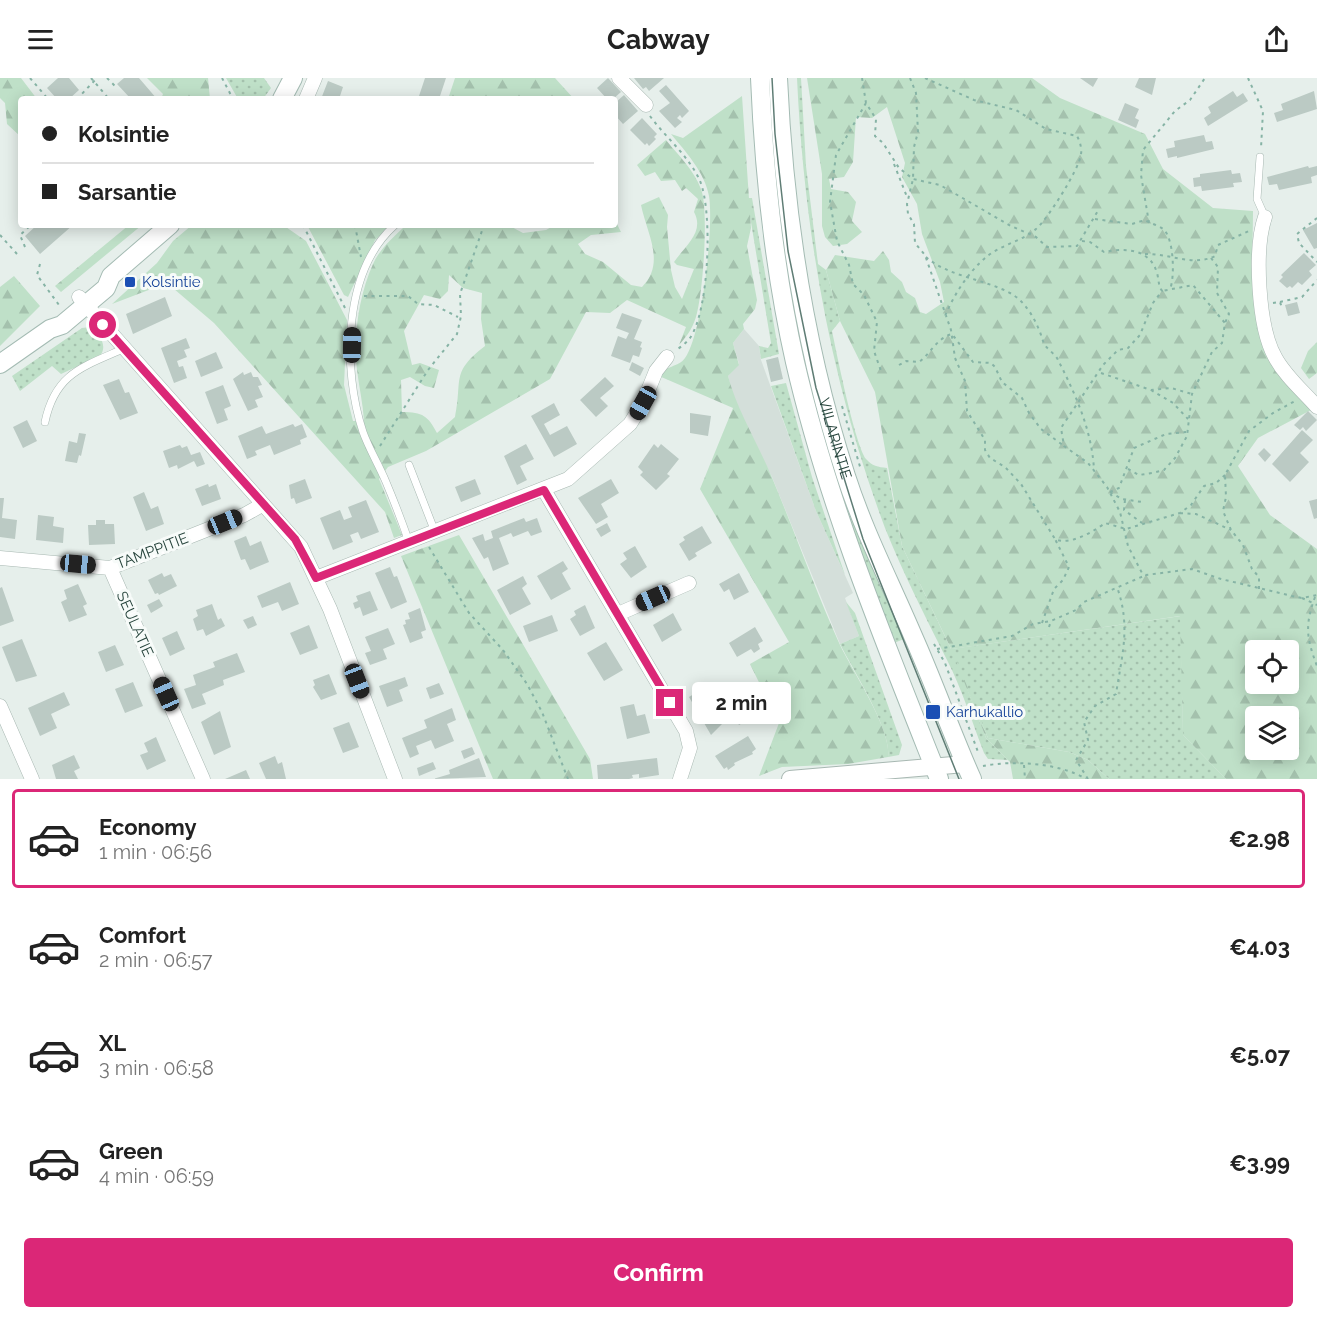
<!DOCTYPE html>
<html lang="en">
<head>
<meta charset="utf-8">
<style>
  body { margin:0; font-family:Raleway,sans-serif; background:#f6f6f6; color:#222; height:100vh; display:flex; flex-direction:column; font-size:22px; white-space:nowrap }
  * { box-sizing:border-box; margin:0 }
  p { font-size:20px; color:#767676 }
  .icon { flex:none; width:33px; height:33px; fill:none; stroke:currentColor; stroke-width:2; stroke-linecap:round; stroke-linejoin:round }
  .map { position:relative; height:701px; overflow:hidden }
  .drawer { display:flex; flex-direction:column; background:#fff; flex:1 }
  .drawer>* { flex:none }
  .guide { position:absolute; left:18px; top:18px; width:600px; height:132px; border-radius:6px; box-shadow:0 3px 15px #0003; display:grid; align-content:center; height:132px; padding:0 24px; background:#fff }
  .controls { position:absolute; left:1245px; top:562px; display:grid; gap:12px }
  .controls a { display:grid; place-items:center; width:54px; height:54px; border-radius:6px; background:#fff; box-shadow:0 3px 15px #0003; font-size:30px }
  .end { position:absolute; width:27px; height:27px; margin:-14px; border:8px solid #db2777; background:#fff; box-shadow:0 0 0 3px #fff }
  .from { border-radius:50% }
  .bubble { position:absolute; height:42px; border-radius:6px; background:#fff; box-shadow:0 3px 15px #0003; font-size:20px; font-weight:700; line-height:42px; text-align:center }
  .car { position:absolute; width:18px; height:36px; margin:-18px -9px; border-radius:8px; box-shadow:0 0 4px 2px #0007; background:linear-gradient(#222 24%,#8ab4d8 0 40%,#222 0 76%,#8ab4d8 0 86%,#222 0) }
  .guide b { display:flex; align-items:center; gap:21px; height:57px; font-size:22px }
  .guide b+b { border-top:2px solid #e0e0e0 }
  .guide i { width:15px; height:15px; background:#222 }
  ul { padding:10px 0 0; list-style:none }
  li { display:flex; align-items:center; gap:18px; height:99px; margin:0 12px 9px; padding:0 12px; border:3px solid transparent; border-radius:6px }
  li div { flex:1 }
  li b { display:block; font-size:22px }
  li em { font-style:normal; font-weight:700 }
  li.on { border-color:#db2777 }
  li>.icon { width:54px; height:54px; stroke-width:1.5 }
  .action { display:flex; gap:12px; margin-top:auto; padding:12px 24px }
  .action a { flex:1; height:69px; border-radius:6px; background:#db2777; color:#fff; font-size:24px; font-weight:700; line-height:69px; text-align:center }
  header { display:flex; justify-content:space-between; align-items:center; height:78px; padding:0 24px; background:#fff; font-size:27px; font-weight:700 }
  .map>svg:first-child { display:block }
  .built { fill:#d4dfda }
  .grass { fill:url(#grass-dots) }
  .forest { fill:url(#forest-firs); fill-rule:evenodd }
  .building { fill:#bbcac4 }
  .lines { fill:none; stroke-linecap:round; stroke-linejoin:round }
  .service-casing { stroke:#a8b8b2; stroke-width:8 }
  .minor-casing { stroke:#a8b8b2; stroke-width:15 }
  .tertiary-casing { stroke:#a8b8b2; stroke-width:18 }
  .secondary-casing { stroke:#a4bbb3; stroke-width:20 }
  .path { stroke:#86b3a5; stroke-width:2; stroke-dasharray:3 4.5; stroke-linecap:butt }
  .service { stroke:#fff; stroke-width:7 }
  .minor { stroke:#fff; stroke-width:14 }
  .tertiary { stroke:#fff; stroke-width:16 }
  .secondary { stroke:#fff; stroke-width:18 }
  .tram { stroke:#5f7d75; stroke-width:1.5 }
  .route { stroke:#db2777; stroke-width:8 }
  .transit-dot { fill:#1a4fb4; stroke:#f7fbf9; stroke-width:2 }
  .labels { text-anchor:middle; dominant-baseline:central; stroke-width:6; stroke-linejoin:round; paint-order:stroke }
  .transit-label { font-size:15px; fill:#164399; stroke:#f7fbf9; text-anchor:start }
  .street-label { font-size:15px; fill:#24423a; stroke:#f7fbf9 }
</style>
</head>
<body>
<header><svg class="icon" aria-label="menu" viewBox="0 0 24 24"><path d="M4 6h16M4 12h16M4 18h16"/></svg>Cabway<svg class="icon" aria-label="share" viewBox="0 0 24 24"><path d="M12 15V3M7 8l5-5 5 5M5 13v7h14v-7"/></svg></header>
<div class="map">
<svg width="1317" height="701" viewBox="0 0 1317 701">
  <defs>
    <pattern id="grass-dots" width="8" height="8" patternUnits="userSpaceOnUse" patternTransform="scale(1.5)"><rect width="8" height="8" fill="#bfe0c8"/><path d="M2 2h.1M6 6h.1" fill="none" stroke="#a4c1ad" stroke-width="1.8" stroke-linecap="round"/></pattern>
    <pattern id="forest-firs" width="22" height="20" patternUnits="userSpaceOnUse" patternTransform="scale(1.5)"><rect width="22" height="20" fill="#bfe0c8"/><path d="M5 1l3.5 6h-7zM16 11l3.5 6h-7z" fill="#a4c1ad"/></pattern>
  </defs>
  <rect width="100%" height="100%" fill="#e6efeb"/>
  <!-- built -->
  <path class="built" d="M744,251L759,268L761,282L816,433L853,515L845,520L859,558L840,566L772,399L735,326L728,298L739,286L733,265Z"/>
  <!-- grass -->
  <path class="grass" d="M226,0H264L271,10L263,21H238Z
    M762,0H773L804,255L909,559L889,567L837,417L796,269Z
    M797,0H801L806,88L818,186L826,192L840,243L832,253C837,277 855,366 866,381C872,388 878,389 887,390L902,468L951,571L1181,538L1183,657L1226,701H1109L1088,682L1069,674L988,660L965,605L986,660L1008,682L988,681L984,675C972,644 962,611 947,582C925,538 903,495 885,450C831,306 804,153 797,0Z
    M747,120H752L779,276L761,281L759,268L768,270L771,265Z
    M90,249C100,256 108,268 100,278L61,296L52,288L20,313L12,298L82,250Z
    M786,305L812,399L845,497L816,433L771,308Z
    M846,524L855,535L902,667L899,677L888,679C892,653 853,592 840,566L859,558Z"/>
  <!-- forest -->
  <path class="forest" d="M0,0H21L37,21H21V59L7,46L5,25L0,20Z
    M147,0H208L210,21H161L163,16Z
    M455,0H555L574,21H448Z
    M807,0H1032L1060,20L1145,56L1163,91L1213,130L1253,133C1253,169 1249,242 1265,272C1277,293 1297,313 1311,332L1258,360L1238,388L1270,437L1317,471V701H1226L1183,657L1180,538L952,571L988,660L1069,674L1088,682L1109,701H1013L1010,684L986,660L953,575L902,468L875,314L840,243L826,192L835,177L874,183L883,173L889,182L891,194L902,204L906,214L915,220L920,234L926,236L944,224L940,204L922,156L917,126L902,99L905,85L887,29L872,40L856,39L853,84L844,99L829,101L831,111L848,114L856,124L852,143L862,154L847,166L833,168L825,159L822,148V96ZM1256,573H1288V606H1256ZM1256,639H1288V672H1256Z
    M742,18L751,150L747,168L757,222L755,231L743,246L744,251L733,265L739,287L728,298C738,335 759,367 773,402C796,457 816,514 840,567C853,594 892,652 888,679L848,686L782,689L759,698L779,645L750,586L789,564L700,411L733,330L659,298C664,288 679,289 685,280C702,257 714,148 709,118C705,95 686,74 671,56L683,60Z
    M666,62C678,77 694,92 701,111C709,131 703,213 697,235C694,248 688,257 679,267L686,249L627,222L610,235L586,234L550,301L426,373L388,389L379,401L402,457L394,460L385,434L214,245L167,205L112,226L157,185L173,163L192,147H283L306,163L347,242L344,307L353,343H364C363,326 359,309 357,292C353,258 359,217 373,186C380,170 394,159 406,147H508L523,155L546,152L555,147H615V142L621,154L591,157L578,166L585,176L603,184L631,207L642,209C666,185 647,156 641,127L659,119L668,137L667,149L671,192L675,209L682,221L694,191L677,187L674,184C685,168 705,154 694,134L698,121L686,110L682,113L675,102L661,103L655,94L645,98L637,87ZM449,197L463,210L482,215L481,241L485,268C450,295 463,301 455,339L437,355C428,338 423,334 402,334L401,302L410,299L425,308L434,310L439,292L420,285L412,287L404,253L424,217L440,221L448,213Z
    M129,147H142L61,214L55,208Z
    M307,147H391L375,162L348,219L344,217Z
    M14,198L40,228L0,268V209Z
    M1317,264V295L1309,301L1301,290L1308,273Z
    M459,457L590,681L593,701H493L401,478Z"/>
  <!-- building -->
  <path class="building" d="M58,0H69L79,12L69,21H57L47,10Z
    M124,0H139L157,21H131L117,6Z
    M425,0H446L439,21H418Z
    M608,0L621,14L613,21H607L597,10Z
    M634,0H664L649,13L646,9L643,11Z
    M1080,0H1098L1093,9Z
    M1139,0H1156L1152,17L1135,9Z
    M328,3L343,9L339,21H321Z
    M666,7L689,33L682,40L680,37L677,40L682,44L675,50L659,33L670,25L659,13Z
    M1233,13L1237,19L1243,15L1248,23L1208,48L1204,40L1211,35L1208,29Z
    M1314,13L1317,31L1277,44L1274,35L1283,32L1281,26Z
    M624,17L638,33L623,46L615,37V25Z
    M1125,25L1139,31L1135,40L1139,42L1136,50L1118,42Z
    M642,40L657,56L654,59L656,61L649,68L647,65L645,67L630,52Z
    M1204,57L1206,64L1212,63L1214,71L1177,80V78L1168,80L1166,71L1175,69L1174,63Z
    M1308,88L1309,90L1317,88V97L1311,99L1312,105L1279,112L1277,106L1269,107L1267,99Z
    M1231,92L1232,96L1240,95L1242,104L1233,105L1234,109L1202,113L1201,108L1194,109L1193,100L1200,99V96Z
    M1317,145V170L1314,171L1303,152Z
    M37,147H73L40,176L25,158Z
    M1304,175L1316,187L1309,193L1312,197L1302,207L1298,204L1292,210L1290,208L1287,210L1279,203L1283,199L1281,197Z
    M165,219L172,238L133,256L126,236Z
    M1297,224L1300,235L1288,238L1285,227Z
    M622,235L642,242L634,261L642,264L640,269L642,270L639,279L633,277L630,285L611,278L618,258L626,261L629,255L616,250Z
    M186,260L190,270L184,272L187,279L177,283L179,289L183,288L187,300L174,305L161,270Z
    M216,274L223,290L201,299L195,283Z
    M778,279L783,301L771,304L766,282Z
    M632,284L644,290L640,298L629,292Z
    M243,294L244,297L251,294L253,299H258L262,307L258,308L263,319L255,322L258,329L248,333L233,301Z
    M605,299L614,308L600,320L608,328L596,339L580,322Z
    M119,301L125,315L129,314L138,335L120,342L103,307Z
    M223,307L231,328L224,331L228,342L217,346L205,314Z
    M554,325L560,337L544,346L550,357L567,348L577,366L554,379L531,338Z
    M1308,333L1317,342L1306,353L1303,349L1300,352L1294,347Z
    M690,335L711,338L708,358L690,355Z
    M27,342L37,363L23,370L13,349Z
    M293,346L295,349L302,346L307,359L300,362L301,366L274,377L270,367L255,373L257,377L247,381L238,358L262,348L266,356Z
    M1302,352L1313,362L1300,375L1309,384L1290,404L1272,386Z
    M79,355L86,356L81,378L79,377L77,385L65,383L69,363L77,365Z
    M526,366L534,381L520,388L527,402L517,407L504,378Z
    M654,366L658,370L661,366L679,381L667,396L670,398L656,412L640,397L643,394L638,389Z
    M180,367L182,370L187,368L191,377L200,374L205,386L197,389L194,383L178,391L177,387L169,390L163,373Z
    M1264,370L1271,377L1265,384L1258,376Z
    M305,401L312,420L296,426L294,420L291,421L289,407Z
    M475,401L481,416L461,424L455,409Z
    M611,401L619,415L601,426L608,439L596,446L578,420Z
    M208,406L209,409L216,406L221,421L202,428L195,411Z
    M144,414L151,431L158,428L164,446L146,453L133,419Z
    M0,420H4L2,440L17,442L15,461L0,459Z
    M1317,421V440L1314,441L1309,423Z
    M366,422L379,454L361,461L358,454L350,457L353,464L333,472L320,440L340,432L344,442L352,439L348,429Z
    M38,437L54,439L53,448L64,450L63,465L36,462Z
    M524,440L526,444L537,440L542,454L531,458L528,453L513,459L511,455L499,460L509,486L493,493L488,479L484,481L472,460L483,456L485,463L493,460L491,453Z
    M96,442H105V446H114L115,466L89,467L88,447H96Z
    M607,445L611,453L601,459L596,451Z
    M702,448L712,465L695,475L697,478L689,483L679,466L685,462L683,459Z
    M246,458L250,468L261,463L269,484L250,492L245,481L241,482L234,463Z
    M635,468L647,489L631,500L620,486L627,481L623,475Z
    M563,483L568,491L562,495L571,511L551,522L537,498Z
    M390,489L394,499L397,498L407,524L391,531L375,495Z
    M162,495L164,499L171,496L177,508L159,517L158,515L155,516L148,502Z
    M739,495L749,514L734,522L729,511L724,514L719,506Z
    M523,498L527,506L522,510L531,526L510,537L497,512Z
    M290,504L299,526L282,533L278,524L262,530L257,518Z
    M78,506L87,526L83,528L87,537L69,544L61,524L67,521L64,512Z
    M2,509L14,543L0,548V510Z
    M370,513L378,532L363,538L360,529L355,531L353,525L358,523L356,518Z
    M159,521L163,528L151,535L147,527Z
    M212,526L218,542L221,540L225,548L206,558L203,551L197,553L193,541L198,538L196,532Z
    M585,527L595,550L580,558L570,541L576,537L574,533Z
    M420,530L426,552L421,554L423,560L410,565L403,547L406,546L405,542L410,541L408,535Z
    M673,535L682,552L662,564L653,547Z
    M552,537L558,553L529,564L523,548Z
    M253,538L257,547L248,551L243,542Z
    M309,547L318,570L300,577L290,555Z
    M755,549L763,563L758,566L760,571L754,575L751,571L737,579L729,565Z
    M388,550L395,566L383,571L387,581L370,587L365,575L371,573L365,559Z
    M177,553L185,571L170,578L162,560Z
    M22,561L37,598L16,604L2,569Z
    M606,564L623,592L604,603L587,575Z
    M115,567L124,587L106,594L98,574Z
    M237,575L245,594L223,602L224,607L202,616L206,626L192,631L184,611L196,607L193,597L215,589L213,584Z
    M329,596L337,616L321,622L313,609L315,607L313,602Z
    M405,599L408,608L399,612L403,623L387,629L379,608Z
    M133,604L143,628L125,635L115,611Z
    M439,605L444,616L430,621L426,610Z
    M738,606L756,637L739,647L721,616Z
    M702,611L722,646L711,657L689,619Z
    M64,614L70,627L51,636L57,650L40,658L28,630Z
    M634,626L637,638L645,636L650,655L627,661L620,629Z
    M452,630L456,642L447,646L454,663L435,671L431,662L416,668L419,676L410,680L402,660L427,650L424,642Z
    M220,633L231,669L214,677L201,644Z
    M349,644L359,669L343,675L333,650Z
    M748,658L756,671L752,674L753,676L734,685L735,687L728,692L727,689L724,691L715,678Z
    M156,659L166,683L147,692L140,677L148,674L144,665Z
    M472,669L475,676L464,681L461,673Z
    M74,677L80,690L74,693L78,701H56L52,687Z
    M275,678L278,686L282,684L286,701H266L259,685Z
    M479,680L486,699L433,701L450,696L449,692Z
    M657,680L659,697L639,700V696L632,697L633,700L629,701H598L597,687Z
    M433,684L436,691L419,698L417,690Z
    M246,692L250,701H225Z"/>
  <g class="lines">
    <!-- service casing -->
    <g class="service-casing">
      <path id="service" d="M1260,79L1257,121L1265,139
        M395,147C343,193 342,291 363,354C369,371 379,387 386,404C394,423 402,444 409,464
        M45,344C55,296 82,289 123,271
        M409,387L435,454"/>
    </g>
    <!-- minor casing -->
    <g class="minor-casing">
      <path id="minor" d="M619,0L646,27
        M306,21L315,0
        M1265,139C1254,171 1258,249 1275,279C1285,298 1303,313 1317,329
        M79,219L301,469L330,531L395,701
        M544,412L686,653L690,670L680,701
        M0,480L110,490L244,437L262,427
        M110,490L203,701
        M316,500L568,401L630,346L643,325L656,293L667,279
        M618,536L689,505
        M0,628L32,701"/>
    </g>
    <!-- tertiary casing -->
    <g class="tertiary-casing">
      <path id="tertiary" d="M790,701L965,686"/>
    </g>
    <!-- secondary casing -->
    <g class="secondary-casing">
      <g id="secondary">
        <path d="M760,0C764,95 774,191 795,284C828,427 885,565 939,701"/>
        <path id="s1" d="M778,0C784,135 804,269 846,398C864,454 890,504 913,558C934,605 951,654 972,701"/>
        <path d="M282,21L293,0"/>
        <path d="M0,286L50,251L62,247L106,210L111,198L170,147"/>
      </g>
    </g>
    <!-- path -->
    <path class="path" d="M30,0L48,21
      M91,0L109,21
      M107,0L117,10
      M222,0L233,21
      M862,0L866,25L876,41L875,58L883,65L899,90L913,101L940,107L1011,148L1036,159L1047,169L1077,168L1099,131
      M910,0L916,15L918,54L914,69L913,101L907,126L908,136L914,146L915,165L925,177L951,252L955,280L965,303L967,333L985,362V372L990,380L1005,389L1021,406L1055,461C1069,468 1093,454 1105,445L1126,451L1180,435L1191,427L1204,408L1216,405L1225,397
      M925,0L974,22L1016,32L1046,51L1077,58C1080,63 1082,71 1081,76C1080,90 1047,142 1036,151C1021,164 999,167 984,181C967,196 954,217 945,238
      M1248,0L1263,33L1261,70
      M77,21L97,0
      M866,25L836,77L830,124L837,163L849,187L853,206L864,217L877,244L874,273L881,293
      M650,38C666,60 689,78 700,103C713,134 709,233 690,260C686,265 681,269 676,272
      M894,86L907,119
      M1317,140L1297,156L1299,165L1317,184
      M1095,141L1132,146L1145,142C1151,146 1158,147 1163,151C1174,159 1175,200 1170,211
      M1149,145L1141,97L1143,72L1175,33L1190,22L1205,0
      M294,147L303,148
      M303,147L345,230
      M355,147L361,179
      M0,157L17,176
      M1082,163L1090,164L1104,174C1124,170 1150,170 1157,195C1159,202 1158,207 1162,213L1153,225L1140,257L1128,270L1118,272L1103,287L1061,350L1064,368L1088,385L1107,409L1120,434L1128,468L1142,495L1146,497L1192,491L1221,501L1292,518L1302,520L1317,517
      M25,169L20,157L31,147
      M1145,176C1168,175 1194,189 1215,178L1218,167L1249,153
      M926,179C947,198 984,201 1010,215C1027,224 1038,246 1043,263C1045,270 1053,274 1057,280C1075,315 1092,352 1094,392
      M1211,180L1218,189L1217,215L1229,236L1225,245
      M40,186L37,197L59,227
      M364,218H408L418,226L434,227L458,239
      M1280,224L1302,219L1317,202
      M1273,225L1280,224L1282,230
      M899,287L906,283L919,284C931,275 937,260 952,256L973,284L991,285L995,289L1002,304L1022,320L1029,335L1041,351L1064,368
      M1101,295L1151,312L1171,310L1192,316
      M1151,312L1173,325L1188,341
      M842,328L861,392
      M380,368L428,292L457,256L461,238L460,216L484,147
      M1128,391L1139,397L1152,395L1164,392L1175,380L1187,358L1192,316L1212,274L1222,265L1225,245L1193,207L1162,213
      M1110,414L1119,410L1134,370L1166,356L1186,354
      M1110,414L1122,421L1142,424
      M1125,422L1124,432L1142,445
      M1180,435L1196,436L1231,452
      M429,469L469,535L503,572L527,606L542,634L568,701
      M1259,511V499L1252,491L1243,467L1231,452L1223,433L1226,419L1225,397L1249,353L1273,335L1295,323
      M1315,519C1305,547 1306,559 1317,588
      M1302,520L1317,527
      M1042,545L1054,511L1063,502L1069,489L1055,461
      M1049,549L1051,543
      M934,566L945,585L978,674
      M937,571L1012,558L1033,546L1051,543L1076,532L1084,524L1146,497
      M1024,687L1025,701
      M983,688C1013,682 1060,685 1086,701
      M1088,701L1076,682L1088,662L1084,644L1095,628L1116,616C1122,577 1131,548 1117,509"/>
    <!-- service -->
    <use href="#service" class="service"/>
    <!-- minor -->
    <use href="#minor" class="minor"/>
    <!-- tertiary -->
    <use href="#tertiary" class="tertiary"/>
    <!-- secondary -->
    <use href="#secondary" class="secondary"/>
    <!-- tram -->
    <path class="tram" d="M772,0L775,56L788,173L816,310L863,461L959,701"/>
  </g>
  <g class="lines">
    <!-- route -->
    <path class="route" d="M103,247L295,461L316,500L544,412L670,625"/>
  </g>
  <!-- markers -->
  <g class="transit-dot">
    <rect x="124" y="198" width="12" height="12" rx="3"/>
    <rect x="925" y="626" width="16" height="16" rx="3"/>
  </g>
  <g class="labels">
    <!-- transit labels -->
    <g class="transit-label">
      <text x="142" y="204">Kolsintie</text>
      <text x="946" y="634">Karhukallio</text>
    </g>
    <!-- street labels -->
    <g class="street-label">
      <text stroke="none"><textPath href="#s1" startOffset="366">VIILARINTIE</textPath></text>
      <text transform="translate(152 473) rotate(-21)">TAMPPITIE</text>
      <text transform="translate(135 546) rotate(66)">SEULATIE</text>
    </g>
  </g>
</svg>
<div class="controls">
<a><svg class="icon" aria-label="locate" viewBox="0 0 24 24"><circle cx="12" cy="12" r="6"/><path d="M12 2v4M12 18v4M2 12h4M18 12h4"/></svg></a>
<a><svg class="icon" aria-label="layers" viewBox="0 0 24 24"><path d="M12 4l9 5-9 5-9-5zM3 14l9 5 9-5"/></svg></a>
</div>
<i class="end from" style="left:103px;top:247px"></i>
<i class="end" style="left:670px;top:625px"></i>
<div class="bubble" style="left:692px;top:604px;width:99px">2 min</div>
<i class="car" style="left:352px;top:267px;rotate:1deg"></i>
<i class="car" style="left:643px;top:325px;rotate:209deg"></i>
<i class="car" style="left:225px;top:444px;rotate:68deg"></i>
<i class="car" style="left:78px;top:486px;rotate:95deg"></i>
<i class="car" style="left:653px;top:520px;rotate:246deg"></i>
<i class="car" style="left:357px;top:603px;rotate:159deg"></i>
<i class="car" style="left:166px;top:616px;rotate:336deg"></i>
<div class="guide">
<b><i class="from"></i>Kolsintie</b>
<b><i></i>Sarsantie</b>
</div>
</div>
<section class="drawer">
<ul>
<li class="on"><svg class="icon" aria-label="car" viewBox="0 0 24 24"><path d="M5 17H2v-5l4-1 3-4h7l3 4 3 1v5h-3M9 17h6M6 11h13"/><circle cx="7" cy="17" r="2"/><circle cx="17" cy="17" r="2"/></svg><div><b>Economy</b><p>1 min · 06:56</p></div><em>€2.98</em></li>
<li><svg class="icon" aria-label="car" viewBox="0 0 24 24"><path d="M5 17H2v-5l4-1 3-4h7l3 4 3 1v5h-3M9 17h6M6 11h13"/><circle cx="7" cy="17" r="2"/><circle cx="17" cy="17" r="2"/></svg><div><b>Comfort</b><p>2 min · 06:57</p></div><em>€4.03</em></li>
<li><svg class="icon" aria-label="car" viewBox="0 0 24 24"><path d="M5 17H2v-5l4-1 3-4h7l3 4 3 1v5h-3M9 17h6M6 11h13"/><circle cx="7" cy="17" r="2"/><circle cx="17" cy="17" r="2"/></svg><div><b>XL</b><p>3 min · 06:58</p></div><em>€5.07</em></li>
<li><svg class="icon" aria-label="car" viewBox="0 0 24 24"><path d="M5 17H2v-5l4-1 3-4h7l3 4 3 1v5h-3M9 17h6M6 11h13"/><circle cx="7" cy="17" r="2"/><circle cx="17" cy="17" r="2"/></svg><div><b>Green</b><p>4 min · 06:59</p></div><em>€3.99</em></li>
</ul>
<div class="action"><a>Confirm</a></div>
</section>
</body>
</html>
